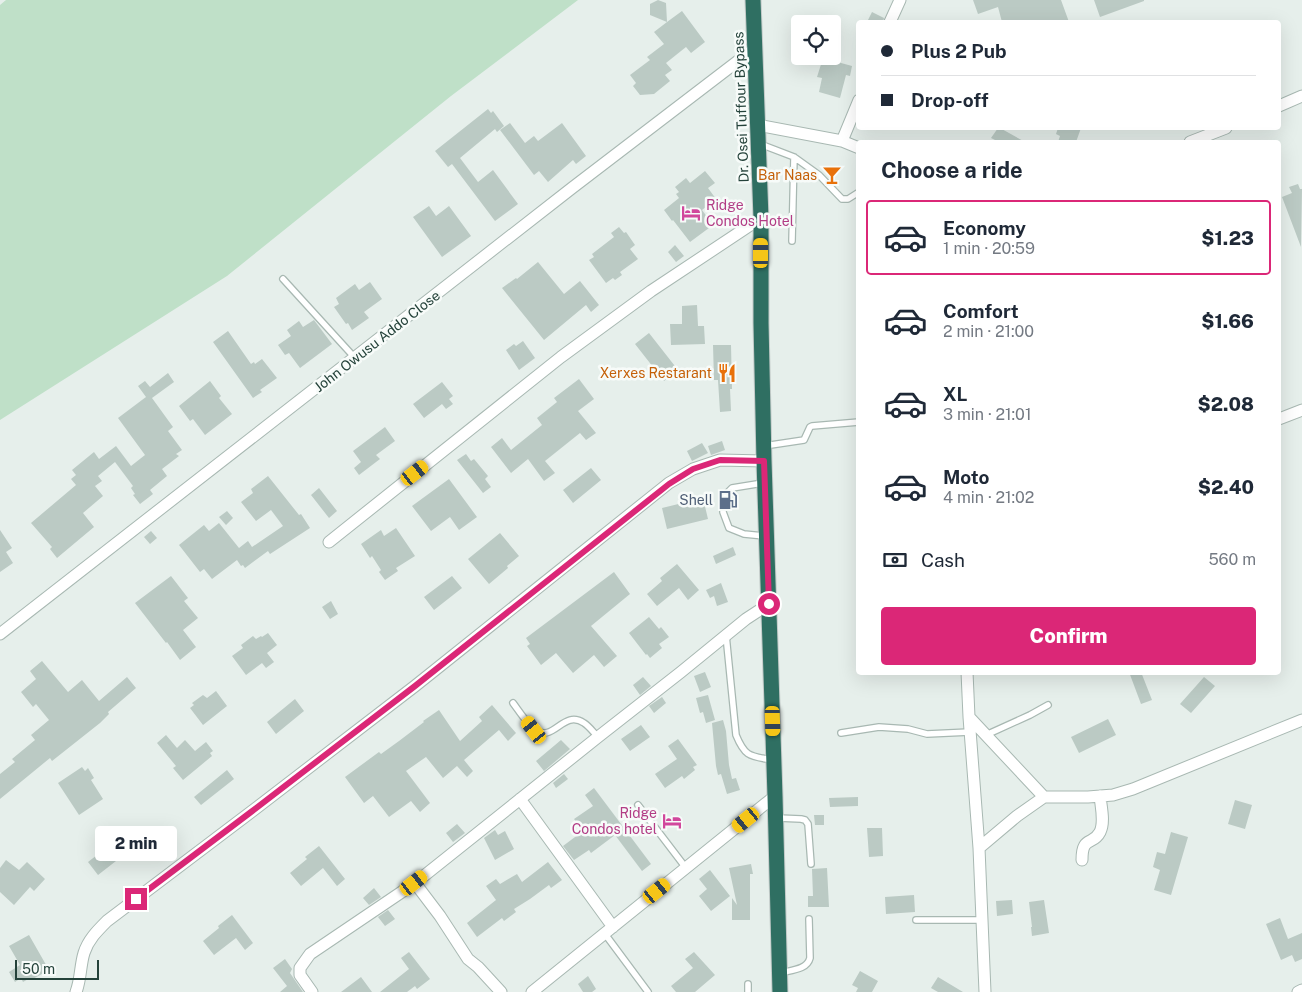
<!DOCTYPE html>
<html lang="en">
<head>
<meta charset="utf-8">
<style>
  body { margin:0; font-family:"Public Sans",sans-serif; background:#f6f6f7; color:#1f2937; height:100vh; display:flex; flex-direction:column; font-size:19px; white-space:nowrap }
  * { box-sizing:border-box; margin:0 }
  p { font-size:16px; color:#747a83 }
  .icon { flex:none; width:28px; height:28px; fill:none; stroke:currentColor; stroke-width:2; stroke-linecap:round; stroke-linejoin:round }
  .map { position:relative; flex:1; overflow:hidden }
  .drawer { position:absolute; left:856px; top:140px; width:425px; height:535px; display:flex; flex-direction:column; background:#fff; border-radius:5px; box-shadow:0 5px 20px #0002 }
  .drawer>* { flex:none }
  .guide { position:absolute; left:856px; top:20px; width:425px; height:110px; border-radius:5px; box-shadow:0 5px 20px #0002; display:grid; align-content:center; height:110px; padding:0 25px; background:#fff }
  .controls { position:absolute; left:791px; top:15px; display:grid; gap:10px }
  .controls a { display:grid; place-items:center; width:50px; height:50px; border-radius:5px; background:#fff; box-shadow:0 5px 20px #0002; font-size:25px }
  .scale { position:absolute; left:15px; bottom:12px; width:84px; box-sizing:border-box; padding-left:5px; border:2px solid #24423a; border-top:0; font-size:14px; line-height:18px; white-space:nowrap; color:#24423a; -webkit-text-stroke:4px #f7fbf9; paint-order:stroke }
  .end { position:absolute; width:22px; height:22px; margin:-11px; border:6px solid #db2777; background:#fff; box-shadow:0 0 0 2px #fff }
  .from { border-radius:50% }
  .bubble { position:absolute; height:35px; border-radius:5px; background:#fff; box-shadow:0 5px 20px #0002; font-size:16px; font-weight:800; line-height:35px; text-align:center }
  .car { position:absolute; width:15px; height:30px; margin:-15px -8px; border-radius:6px; box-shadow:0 0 4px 1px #0007; background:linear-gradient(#f5c518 24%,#345 0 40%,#f5c518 0 76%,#345 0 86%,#f5c518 0) }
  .guide b { display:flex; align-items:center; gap:18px; height:48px; font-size:19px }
  .guide b+b { border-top:1px solid #e0e1e3 }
  .guide i { width:12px; height:12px; background:#1f2937 }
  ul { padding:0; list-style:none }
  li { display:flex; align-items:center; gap:15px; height:75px; margin:0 10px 8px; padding:0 15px; border:2px solid transparent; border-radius:5px }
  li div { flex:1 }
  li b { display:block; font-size:19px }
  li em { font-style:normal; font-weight:800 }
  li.active { border-color:#db2777 }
  li>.icon { width:45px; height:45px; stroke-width:1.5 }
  h2 { padding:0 25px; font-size:22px; line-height:60px }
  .pay { display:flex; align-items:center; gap:12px; height:55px; padding:0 25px; font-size:19px }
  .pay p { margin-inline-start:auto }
  .cta { display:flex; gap:10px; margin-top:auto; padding:10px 25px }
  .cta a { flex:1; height:58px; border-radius:5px; background:#db2777; color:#fff; font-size:20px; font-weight:800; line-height:58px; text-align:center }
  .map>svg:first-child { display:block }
  .green { fill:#bfe0c8 }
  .building { fill:#bbcac4 }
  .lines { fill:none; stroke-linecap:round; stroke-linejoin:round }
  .lane-casing { stroke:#a8b8b2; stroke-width:8 }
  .street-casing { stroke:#a8b8b2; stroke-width:13 }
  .highway-casing { stroke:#c2cac8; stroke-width:17 }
  .lane { stroke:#fff; stroke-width:5.5 }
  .street { stroke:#fff; stroke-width:11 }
  .highway { stroke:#2f6f62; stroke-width:15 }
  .route { stroke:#db2777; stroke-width:6 }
  .labels { text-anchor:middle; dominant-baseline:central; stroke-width:5; stroke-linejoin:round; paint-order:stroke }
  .street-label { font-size:14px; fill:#24423a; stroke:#f7fbf9 }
  .food-label { font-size:14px; fill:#c56008; stroke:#f7fbf9; text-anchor:end }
  .hotel-label { font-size:14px; fill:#b23c85; stroke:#f7fbf9; text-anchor:start }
  .service-label { font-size:14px; fill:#4e5e75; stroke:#f7fbf9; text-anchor:end }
</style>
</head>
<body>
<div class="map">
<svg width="1302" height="992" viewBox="0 0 1302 992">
  <rect width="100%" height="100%" fill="#e6efeb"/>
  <!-- green -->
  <path class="green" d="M6,0H578L451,96L227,276L0,420V5Z"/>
  <!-- building -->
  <path class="building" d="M658,0L666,3L667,22L682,11L705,42L691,53L686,47L666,63L672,70L665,75L670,81L654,94L640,95L633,86L636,83L630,75L650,60L647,57L664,44L654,32L667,22L650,15V4Z
    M973,0H1061L1069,22H1016L1015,20L1002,22L998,7L978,14Z
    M1094,0H1144V1L1100,17Z
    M872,12L884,18L883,22H867Z
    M823,58L852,66L850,76L846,75L840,98L819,92L822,78L817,77Z
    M488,109L491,113L493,111L504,126L497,132L495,129L460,158L478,182L493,170L518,204L495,221L452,164L448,167L435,151Z
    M510,123L525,143L534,136L538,141L562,123L586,156L576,164L573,160L548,182L539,171L534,175L500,130Z
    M998,128H1000L1025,142H999L991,138Z
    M1058,128H1081L1076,142H1058L1060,136L1056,134Z
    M705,171L715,183L708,188L716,199L702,210L713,225L690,242L673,220L672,221L664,210L679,198L676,194L679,192L675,187L686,178L690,183Z
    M1298,184L1300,189H1302L1301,247L1282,197L1292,193L1289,187Z
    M429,206L436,216L449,206L471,236L442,257L413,217Z
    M619,227L624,233L626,232L635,245L630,249L638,259L620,272L622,275L615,280L613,278L606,283L589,260L594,257L592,254L614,237L611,233Z
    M675,245L684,256L676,262L668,252Z
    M538,262L564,294L580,281L599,305L591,312L586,305L544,340L502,288L516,278L517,279Z
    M370,282L382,299L364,312L369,318L352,330L348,323L346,324L334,307L339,304L336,298L355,284L359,290Z
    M697,305L698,326H704L705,344L671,345L670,324H682V306Z
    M314,320L332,344L300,368L289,353L285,355L278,345L291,336L287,330L299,321L303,327Z
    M228,331L251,364L254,362L255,364L262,359L277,378L260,390L262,392L253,398L213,342Z
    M649,333L678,370L664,381L635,344Z
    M523,341L535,358L519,370L506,350L514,344L516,346Z
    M713,345H731L732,389H730L731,411L720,412L718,380H714Z
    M168,373L174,382L152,398L173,427L168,431L182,450L176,454L179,456L162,469L167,476L150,490L153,494L140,504L133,495L135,494L131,488L133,486L115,462L98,476L102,481L95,486L103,496L83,513L94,527L57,558L50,549L52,547L31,523L76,485L71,479L76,475L72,470L94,452L99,459L116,446L131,466L145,455L118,418L146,397L138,386L145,381L150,387Z
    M579,379L594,399L578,411L596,433L586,440L580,433L545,461L555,473L544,481L528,459L511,473L491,447L502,438L511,450L542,425L537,418L557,402L554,398Z
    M210,381L221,396L219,398L232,414L205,435L193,419L190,421L179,406Z
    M442,382L453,396L449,399L453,404L446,409L442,404L424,418L413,404Z
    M385,427L395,441L376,455L380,459L359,475L354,468L361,462L353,451Z
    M722,441L725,450L711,455L708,446Z
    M702,443L708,453L692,461L687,451Z
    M466,454L471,461L474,459L488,476L485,479L491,487L483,493L457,460Z
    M591,468L601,480L573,503L563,490Z
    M268,476L299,515L301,514L310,528L270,554L268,551L245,568L243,565L241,566L237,560L212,579L204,569L200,572L179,545L204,525L209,531L219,523L239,548L248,541L252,547L283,526L271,510L256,521L241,502L253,493L251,489Z
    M449,479L477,517L459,530L450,517L431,531L412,506Z
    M319,488L337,511L329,518L311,495Z
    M703,498L708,519L667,529L662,508Z
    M227,511L233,518L226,525L219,517Z
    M396,528L415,556L396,568L398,571L385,580L379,572L381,570L372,556L370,558L361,544L381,530L384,536Z
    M0,530L12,548L6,552L13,563L0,572Z
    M151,531L157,538L150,544L144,537Z
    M500,533L519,556L507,566L508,568L489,584L468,559Z
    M733,547L736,555L716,564L713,556Z
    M677,564L699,590L688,600L679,588L657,606L647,594L662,581L660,578Z
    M614,572L630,594L591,626L617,656L604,667L594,655L573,673L556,653L541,665L527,646L530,644L526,638Z
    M171,576L188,598L184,601L198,618L183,630L196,647L180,660L167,642L166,643L135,603Z
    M452,576L462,588L434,610L424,597Z
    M721,583L728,602L717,606L714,596L710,598L706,590Z
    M331,601L338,614L330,619L322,607Z
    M649,617L659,629L661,627L669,637L659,644L662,648L650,658L647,654L646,655L629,633Z
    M268,633L277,645L267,653L274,662L266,668L262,663L246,675L232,656L243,648L241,645L253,636L256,639L261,636L262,637Z
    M42,661L68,692L82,680L99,701L127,677L136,688L108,712L109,714L100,723L52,761L50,758L0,799V774L15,762L12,759L35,740L31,735L49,720L36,704L33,707L21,692L36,679L30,671Z
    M705,672L711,687L700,692L694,676Z
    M1129,672H1141L1152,700L1141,704Z
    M643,677L651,686L640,695L633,685Z
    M1204,677L1215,686L1191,713L1180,704Z
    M216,691L227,706L203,725L190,708L194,705L192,703L203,695L207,698Z
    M708,695L715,720L706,723L703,712L700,713L696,698Z
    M662,697L666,703L654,713L649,706Z
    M295,699L304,711L276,734L267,722Z
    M492,705L516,733L508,741L499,730L464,760L473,771L467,777L457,766L443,778L426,757L406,771L430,803L420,812L411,801L389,817L373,796L364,803L345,777L379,752L381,754L399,741L424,722L423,721L439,710L460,741L482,721L479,717Z
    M1108,719L1116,735L1079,753L1071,737Z
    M723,720L726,731L729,765L732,779L736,778L740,790L727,794L721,774L718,775L716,766L712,723Z
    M641,725L650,737L630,751L621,739Z
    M166,735L177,748L185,740L195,751L206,742L213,751L210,753L212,756L183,780L173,768L176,766L157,743Z
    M678,739L697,765L693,767L695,770L684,779L682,776L665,788L655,774L677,759L668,746Z
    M561,740L570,749L544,771L536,761Z
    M82,767L85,771L88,768L94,778L91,780L103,799L79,815L58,783Z
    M227,770L234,779L201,805L194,797Z
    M564,774L568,779L556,788L553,783Z
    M594,788L651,864L642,871L615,835L591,853L589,850L574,860L563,846L583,831L574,819L593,806L585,795Z
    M858,797V806L830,807L829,798Z
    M1235,800L1252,805L1245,829L1228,824Z
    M814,815H824V825H815Z
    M457,824L465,833L453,842L446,833Z
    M867,828H882L883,856L869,857Z
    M495,830L498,835L505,831L514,849L495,860L484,838Z
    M1171,832L1188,837L1171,895L1154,890L1160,870L1153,867L1157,852L1165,854Z
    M115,841L125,854L98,875L88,862Z
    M319,846L345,879L337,886L323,868L301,886L290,873L307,859L305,857Z
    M6,860L19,870L27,862L45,879L34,891L30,887L14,905L0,892V868Z
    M548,862L562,880L551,888L549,885L530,899L514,909L516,912L504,921L502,918L477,937L467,923L496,900L486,886L496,879L500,884L517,874L522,882Z
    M751,864L753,874H750V920H732V898L737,905L729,868Z
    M827,868L829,907H808V896H813L812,869Z
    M710,870L730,896L711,911L699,896L707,889L699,879Z
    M374,888L381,897L369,905L363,898Z
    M914,895L915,912L886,914L885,897Z
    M1012,900L1013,914L997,916L996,901Z
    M1044,900L1049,933L1032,936L1031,927H1032L1029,902Z
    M388,910L395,919L385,926L378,917Z
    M232,915L253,943L245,950L236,938L214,955L203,941L219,928L218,926Z
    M1280,918L1288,939L1302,933V959L1295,962L1292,955L1281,960L1266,924Z
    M29,935L49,970L31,980L30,978L23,982L21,978L15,982L9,972L20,965L9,946Z
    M409,952L430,979L417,989L415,986L407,992H380L409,969L401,958Z
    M694,952L715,975L695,992H676L671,986L693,968L685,959Z
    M285,959L292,969L290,973L303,992H280L287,986L273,968Z
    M860,971L878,981L872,992H856L858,988L852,985Z
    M588,976L596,989L592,992H583L578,984Z
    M361,977L372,992H341Z
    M938,977L963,992H938L931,988Z"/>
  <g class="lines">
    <!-- lane casing -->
    <g class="lane-casing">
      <path id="lane" d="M760,144L794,157L819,175L842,199H848L859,192
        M792,241L794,157
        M283,279L355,358
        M764,446L804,440L810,427L812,426L859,422
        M763,483L732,488L724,496L723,512L729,528L744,534L765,536
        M726,635L736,735C745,757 750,756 772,760
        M513,703C519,711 528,725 535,730C554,743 563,709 584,723C589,726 594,733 598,737
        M841,733L879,727L908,729L927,734L970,732
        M986,735L1030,715L1048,705
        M638,805L686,868
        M778,818L801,819L805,820L808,824L811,864
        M916,920H982
        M605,934L648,992
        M780,973C791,970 807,970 810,958L809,919
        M748,992V984"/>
    </g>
    <!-- street casing -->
    <g class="street-casing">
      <path id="street" d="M890,22L900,0
        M1279,106L1302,96
        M757,125L842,141L859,148
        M842,141L859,100
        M1190,142L1226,128
        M1279,419L1302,410
        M329,542L561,357L651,291L761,218
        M0,634L572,188L755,48
        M967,672L969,717L979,848L985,992
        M969,717L1044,797
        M520,799L613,927
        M979,848L1017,816L1044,797H1088L1113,795L1133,789L1302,720
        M1082,860C1082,835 1093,846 1100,832C1105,822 1101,807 1100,796
        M415,883L440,916L468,959L478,967L501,992
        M76,992C81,979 80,966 84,953C88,940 97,931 107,921L251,812L415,686L669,483L693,469L720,460L764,461
        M312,992L300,975V968L310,954L415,883L598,737L681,672L746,619L769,604
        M532,992L775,796
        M1298,992L1302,990"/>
    </g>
    <!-- highway casing -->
    <g class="highway-casing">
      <path id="highway" d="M753,0L761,218V323L764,461L775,796L780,992"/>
    </g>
    <!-- lane -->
    <use href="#lane" class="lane"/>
    <!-- street -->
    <use href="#street" class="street"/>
    <!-- highway -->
    <use href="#highway" class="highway"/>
  </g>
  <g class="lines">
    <!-- route -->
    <path class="route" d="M136,899L251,812L415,686L669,484L693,469L720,460L764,461L769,604"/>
  </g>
  <!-- icons -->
  <defs>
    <g id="bar-bare" transform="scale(1.5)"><path d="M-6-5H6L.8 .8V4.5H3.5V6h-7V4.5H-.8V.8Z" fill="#e8710a" stroke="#f7fbf9" stroke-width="2.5" paint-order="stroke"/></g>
    <g id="hotel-bare" transform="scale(1.5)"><path d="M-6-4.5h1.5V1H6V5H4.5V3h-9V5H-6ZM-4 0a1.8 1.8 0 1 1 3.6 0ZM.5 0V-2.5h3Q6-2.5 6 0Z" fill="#d1479c" stroke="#f7fbf9" stroke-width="2.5" paint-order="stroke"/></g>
    <g id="restaurant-bare" transform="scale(1.5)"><path d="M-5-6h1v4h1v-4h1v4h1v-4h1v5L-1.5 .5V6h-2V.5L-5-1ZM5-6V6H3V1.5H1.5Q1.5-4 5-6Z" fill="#e8710a" stroke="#f7fbf9" stroke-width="2.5" paint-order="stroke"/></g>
    <g id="fuel-bare" transform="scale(1.5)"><path d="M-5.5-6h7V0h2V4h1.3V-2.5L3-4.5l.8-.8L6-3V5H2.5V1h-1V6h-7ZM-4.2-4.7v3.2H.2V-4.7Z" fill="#5c6f8a" stroke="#f7fbf9" stroke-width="2.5" paint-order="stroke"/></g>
  </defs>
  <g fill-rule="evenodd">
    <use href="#bar-bare" x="832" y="175"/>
    <use href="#hotel-bare" x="691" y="213"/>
    <use href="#restaurant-bare" x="727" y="373"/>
    <use href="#fuel-bare" x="728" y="500"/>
    <use href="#hotel-bare" x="672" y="821"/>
  </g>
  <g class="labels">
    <!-- street labels -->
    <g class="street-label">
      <text transform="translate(741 107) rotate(-92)">Dr. Osei Tuffour Bypass</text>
      <text transform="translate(377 341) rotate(-38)">John Owusu Addo Close</text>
    </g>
    <!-- food labels -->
    <g class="food-label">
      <text x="817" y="175">Bar Naas</text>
      <text x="712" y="373">Xerxes Restarant</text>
    </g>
    <!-- hotel labels -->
    <g class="hotel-label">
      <text x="706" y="205">Ridge<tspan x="706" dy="16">Condos Hotel</tspan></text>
      <text x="657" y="813" text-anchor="end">Ridge<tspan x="657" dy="16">Condos hotel</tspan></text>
    </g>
    <!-- service labels -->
    <g class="service-label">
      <text x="713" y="500">Shell</text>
    </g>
  </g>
</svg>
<div class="controls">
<a><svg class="icon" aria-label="locate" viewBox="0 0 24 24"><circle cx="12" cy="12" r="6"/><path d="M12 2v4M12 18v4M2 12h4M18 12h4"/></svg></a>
</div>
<div class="scale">50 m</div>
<i class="end from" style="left:769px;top:604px"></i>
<i class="end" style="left:136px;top:899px"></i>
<div class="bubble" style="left:95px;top:826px;width:82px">2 min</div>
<i class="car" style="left:761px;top:253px;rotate:0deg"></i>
<i class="car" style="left:415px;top:473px;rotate:52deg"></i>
<i class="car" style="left:773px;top:721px;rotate:178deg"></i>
<i class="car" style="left:534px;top:730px;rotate:322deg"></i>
<i class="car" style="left:746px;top:820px;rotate:231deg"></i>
<i class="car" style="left:414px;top:883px;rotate:52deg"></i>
<i class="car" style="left:657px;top:891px;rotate:51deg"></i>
<div class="guide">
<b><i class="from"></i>Plus 2 Pub</b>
<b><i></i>Drop-off</b>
</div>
<section class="drawer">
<h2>Choose a ride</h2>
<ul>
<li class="active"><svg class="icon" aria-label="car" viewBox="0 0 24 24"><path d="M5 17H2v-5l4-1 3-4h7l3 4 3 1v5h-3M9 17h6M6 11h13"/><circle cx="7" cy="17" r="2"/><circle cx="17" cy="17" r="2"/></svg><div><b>Economy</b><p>1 min · 20:59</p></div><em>$1.23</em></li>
<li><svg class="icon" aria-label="car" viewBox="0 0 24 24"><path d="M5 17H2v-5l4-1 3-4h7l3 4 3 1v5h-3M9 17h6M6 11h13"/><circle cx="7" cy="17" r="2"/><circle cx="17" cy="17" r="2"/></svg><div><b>Comfort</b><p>2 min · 21:00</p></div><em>$1.66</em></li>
<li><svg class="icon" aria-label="car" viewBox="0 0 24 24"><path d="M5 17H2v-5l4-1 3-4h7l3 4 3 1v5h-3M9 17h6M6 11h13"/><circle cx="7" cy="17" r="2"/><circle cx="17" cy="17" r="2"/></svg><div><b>XL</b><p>3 min · 21:01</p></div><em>$2.08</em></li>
<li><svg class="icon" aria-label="car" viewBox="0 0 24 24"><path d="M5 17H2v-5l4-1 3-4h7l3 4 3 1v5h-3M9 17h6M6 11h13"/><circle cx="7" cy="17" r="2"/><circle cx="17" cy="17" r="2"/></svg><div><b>Moto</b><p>4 min · 21:02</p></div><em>$2.40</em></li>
</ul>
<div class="pay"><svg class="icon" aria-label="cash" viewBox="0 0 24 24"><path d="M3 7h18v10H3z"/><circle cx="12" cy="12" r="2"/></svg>Cash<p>560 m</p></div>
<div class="cta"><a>Confirm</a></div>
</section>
</div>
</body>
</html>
